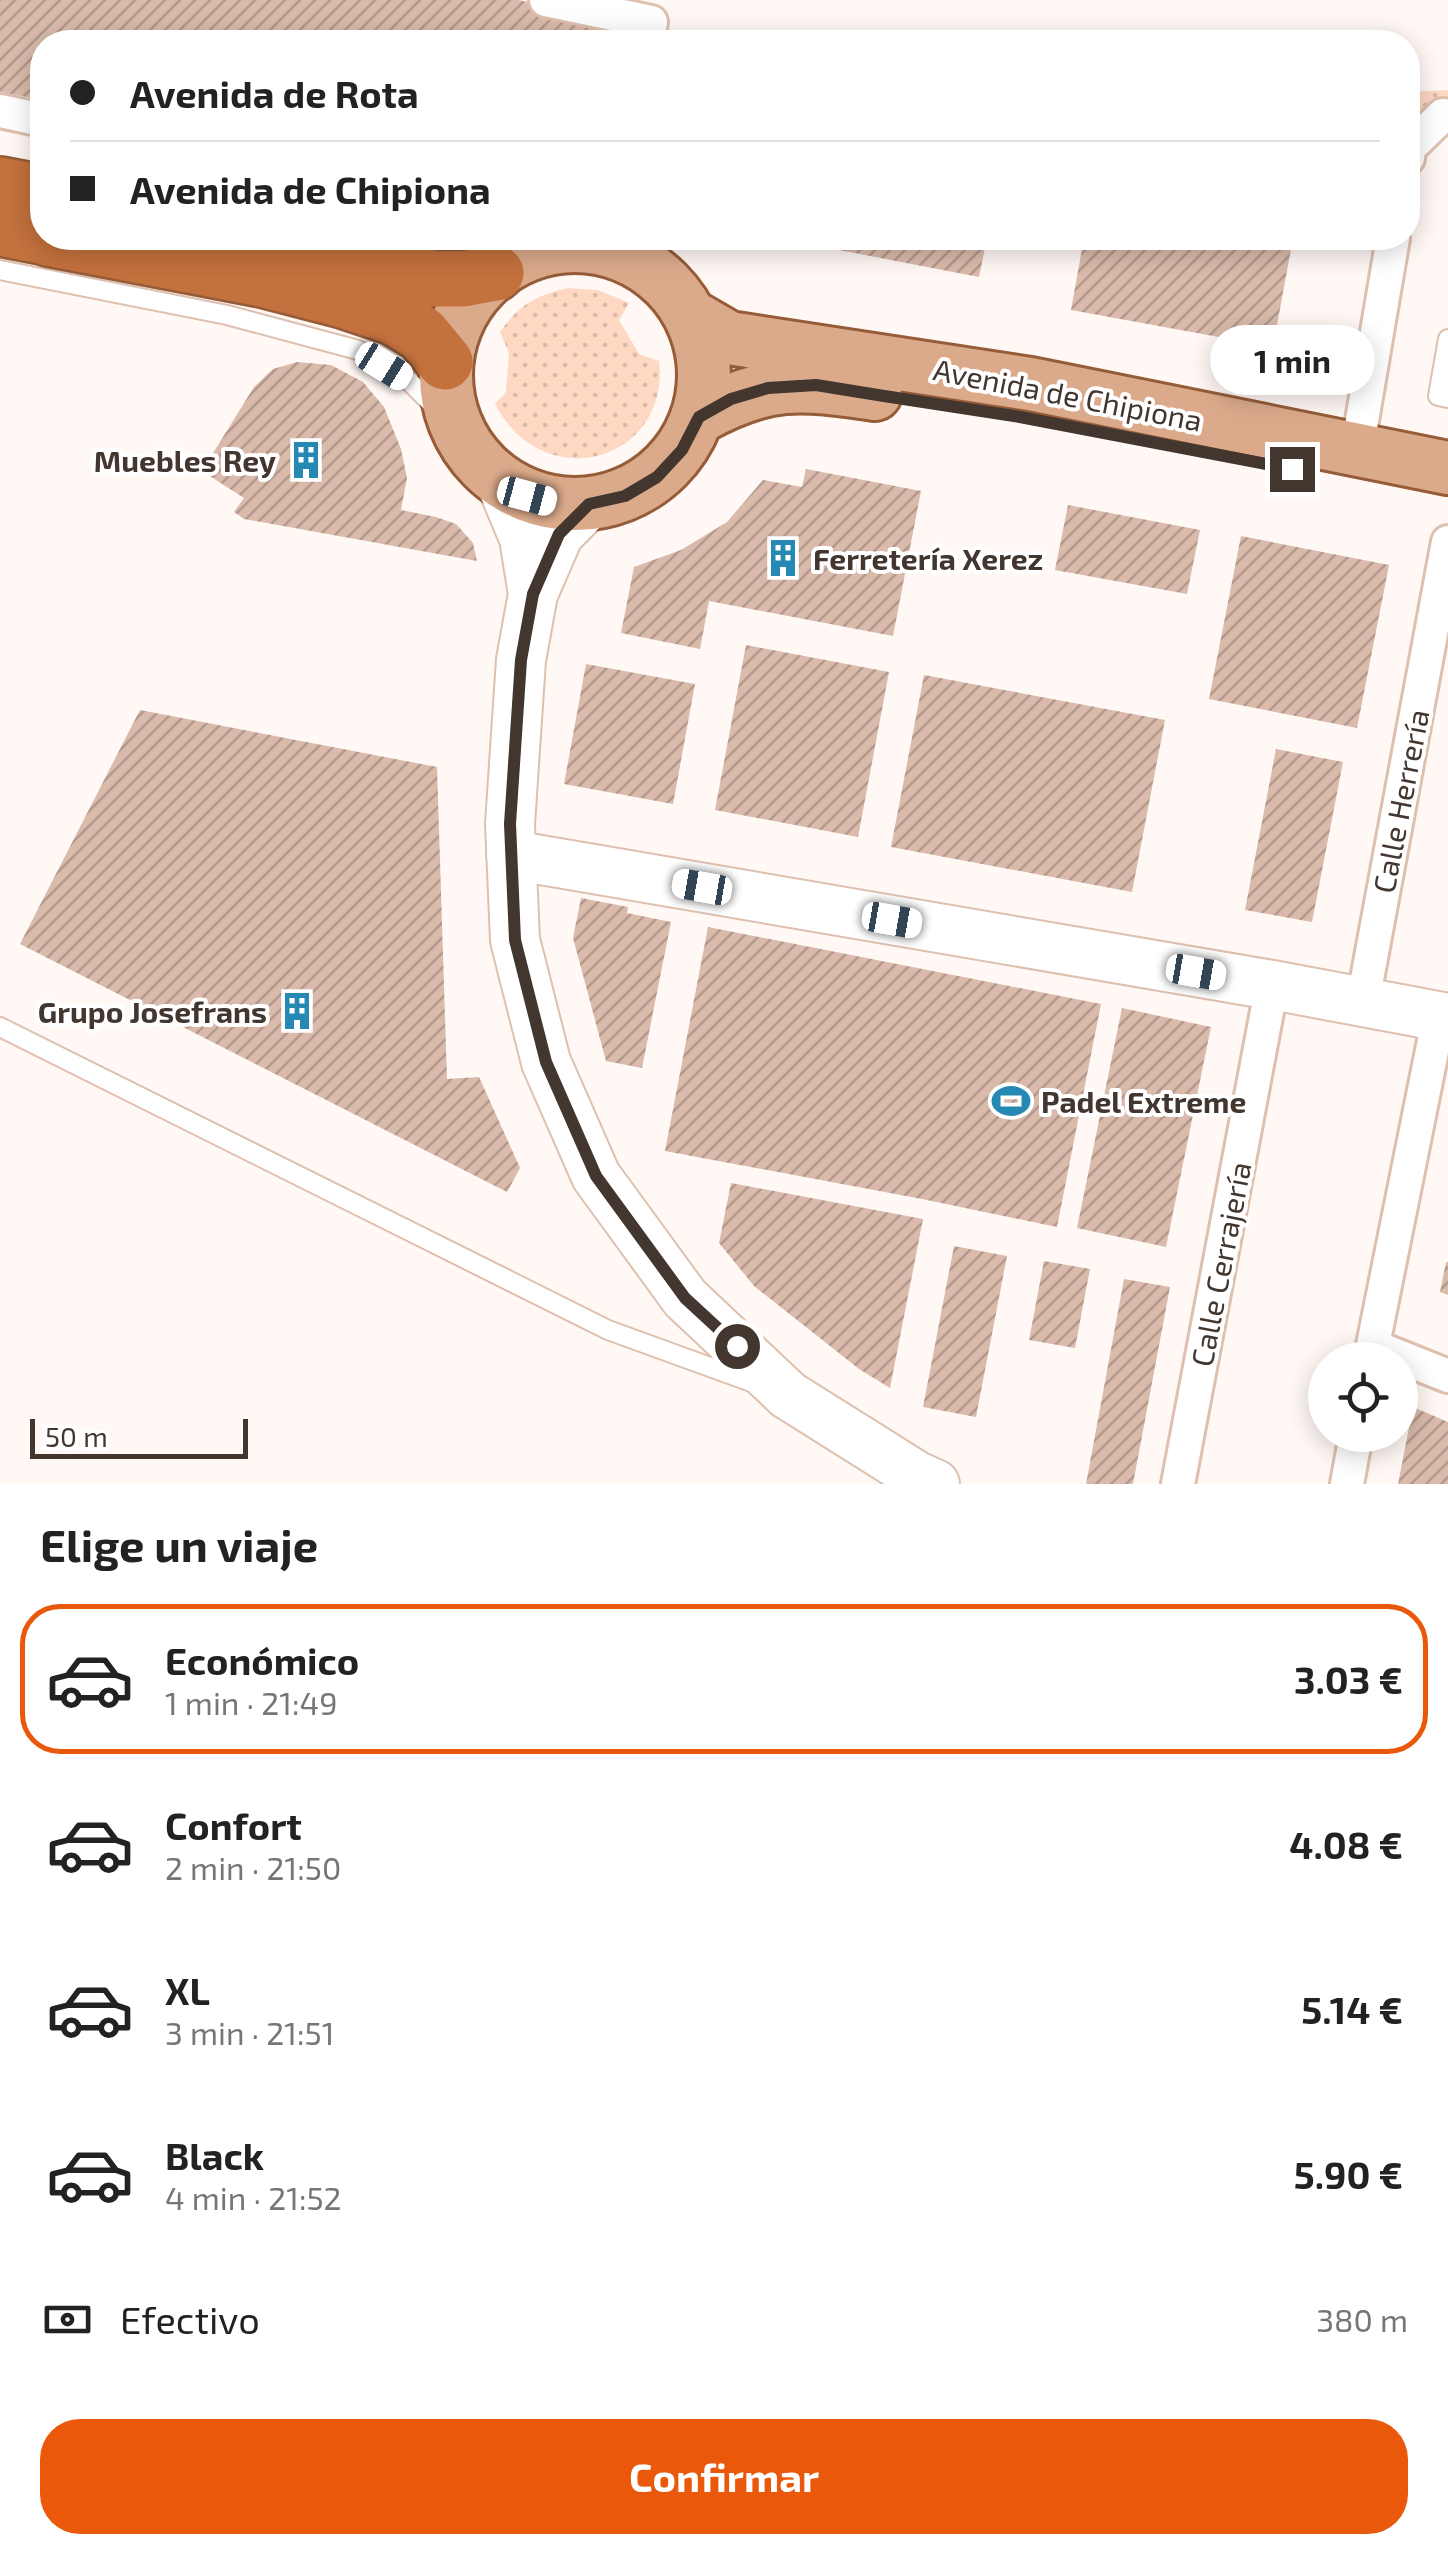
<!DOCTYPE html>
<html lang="es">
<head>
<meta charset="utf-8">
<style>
  body { margin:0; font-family:"Exo 2",sans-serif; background:#f6f6f6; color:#222; height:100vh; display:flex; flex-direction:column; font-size:38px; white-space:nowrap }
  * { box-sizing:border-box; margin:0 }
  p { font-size:32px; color:#767676 }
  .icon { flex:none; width:55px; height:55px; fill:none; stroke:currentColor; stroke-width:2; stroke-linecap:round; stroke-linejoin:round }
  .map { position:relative; height:1484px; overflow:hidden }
  .details { display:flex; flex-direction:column; background:#fff; flex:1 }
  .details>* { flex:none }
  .banner { position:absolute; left:30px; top:30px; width:1390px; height:220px; border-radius:40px; box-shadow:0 5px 25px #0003; display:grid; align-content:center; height:220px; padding:0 40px; background:#fff }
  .controls { position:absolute; left:1308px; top:1342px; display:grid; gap:20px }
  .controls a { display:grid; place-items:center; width:110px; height:110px; border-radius:50%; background:#fff; box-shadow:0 5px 25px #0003; font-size:50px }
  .scale { position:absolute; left:30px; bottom:25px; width:218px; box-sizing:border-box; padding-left:10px; border:5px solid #42362f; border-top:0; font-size:28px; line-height:35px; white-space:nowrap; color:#42362f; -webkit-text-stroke:8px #fff; paint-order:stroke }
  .end { position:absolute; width:45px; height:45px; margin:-22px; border:12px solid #42362f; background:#fff; box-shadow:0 0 0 5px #fff }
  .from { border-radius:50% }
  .bubble { position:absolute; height:70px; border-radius:35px; background:#fff; box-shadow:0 5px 25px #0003; font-size:32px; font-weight:700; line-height:70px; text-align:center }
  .car { position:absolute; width:30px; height:60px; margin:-30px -15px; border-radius:12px; box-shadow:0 0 8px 2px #0007; background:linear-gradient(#fff 24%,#345 0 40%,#fff 0 76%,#345 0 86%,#fff 0) }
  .banner b { display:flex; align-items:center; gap:35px; height:95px; font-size:38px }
  .banner b+b { border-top:2px solid #e0e0e0 }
  .banner i { width:25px; height:25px; background:#222 }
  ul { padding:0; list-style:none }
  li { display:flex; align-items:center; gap:30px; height:150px; margin:0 20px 15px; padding:0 20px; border:5px solid transparent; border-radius:40px }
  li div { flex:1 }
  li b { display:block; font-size:38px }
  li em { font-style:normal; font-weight:700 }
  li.on { border-color:#ea580c }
  li>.icon { width:90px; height:90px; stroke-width:1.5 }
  h2 { padding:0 40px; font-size:45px; line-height:120px }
  .pay { display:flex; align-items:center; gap:25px; height:110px; padding:0 40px; font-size:38px }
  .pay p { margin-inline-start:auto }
  .action { display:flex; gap:20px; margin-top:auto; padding:20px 40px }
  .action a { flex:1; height:115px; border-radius:40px; background:#ea580c; color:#fff; font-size:40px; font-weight:700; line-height:115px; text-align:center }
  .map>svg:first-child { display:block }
  .grass { fill:url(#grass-dots) }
  .building { fill:url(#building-hatch) }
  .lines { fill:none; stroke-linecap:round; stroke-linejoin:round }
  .lane-casing { stroke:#dec0af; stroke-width:22 }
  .street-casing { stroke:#dec0af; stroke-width:38 }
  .secondary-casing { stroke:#dec0af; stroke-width:52 }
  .primary-casing { stroke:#965c38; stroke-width:58 }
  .highway-casing { stroke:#965c38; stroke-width:60 }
  .lane { stroke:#fff; stroke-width:18 }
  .street { stroke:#fff; stroke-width:32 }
  .secondary { stroke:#fff; stroke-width:48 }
  .primary { stroke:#dbaa8b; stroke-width:52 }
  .highway { stroke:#c3713d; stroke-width:55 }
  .route { stroke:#42362f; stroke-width:12 }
  .labels { text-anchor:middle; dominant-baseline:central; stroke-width:8; stroke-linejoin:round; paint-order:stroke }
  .street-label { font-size:30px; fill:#42362f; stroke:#fff }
  .poi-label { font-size:30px; font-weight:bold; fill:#42362f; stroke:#fff; text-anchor:end }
</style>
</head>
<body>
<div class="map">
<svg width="1448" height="1484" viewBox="0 0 1448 1484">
  <defs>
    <pattern id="grass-dots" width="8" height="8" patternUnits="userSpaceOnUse" patternTransform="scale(2.5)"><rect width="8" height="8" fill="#fed8c3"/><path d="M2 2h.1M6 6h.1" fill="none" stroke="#dbbaa8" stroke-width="1.8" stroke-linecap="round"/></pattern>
    <pattern id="building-hatch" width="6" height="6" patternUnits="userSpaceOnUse" patternTransform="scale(2.5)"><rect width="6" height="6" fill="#dabbab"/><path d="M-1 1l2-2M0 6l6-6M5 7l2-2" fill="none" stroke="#b2998c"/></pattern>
  </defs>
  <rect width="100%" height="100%" fill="#fff8f5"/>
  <!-- grass -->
  <path class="grass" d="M1448,90V132L1408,125V92Z
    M568,288L598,290L629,303L619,320L639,354L659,361C670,462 543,497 495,404L506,392L509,353L500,332C520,304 535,296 568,288Z"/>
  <!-- building -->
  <path class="building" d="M0,0H518L553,7L619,29L617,42H42V100L0,92Z
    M782,238H987L979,277L782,239Z
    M1084,238H1293L1273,347L1071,310Z
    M297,362L331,365L363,382L384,407L401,449L407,478L401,510L436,517L456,524L473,543L477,561L244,519L234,512L244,498L202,471L254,387L273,369Z
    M806,469L921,491L893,636L709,601L700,649L621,633L634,567L681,550L727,522L763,480L802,487Z
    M1068,505L1200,530L1187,594L1055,570Z
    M1241,536L1389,565L1357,728L1209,699Z
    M746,645L889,672L858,837L715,810Z
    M586,664L695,684L673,804L564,784Z
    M924,675L1165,720L1132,892L891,847Z
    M140,710L437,767L447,1079L479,1077L520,1168L507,1192L20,944Z
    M1276,749L1343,762L1312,922L1245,910Z
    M581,898L628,907L627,913L671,922L642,1068L606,1061L573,938Z
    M708,927L1101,1004L1057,1227L922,1199L665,1151Z
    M1122,1008L1211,1027L1166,1247L1077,1228Z
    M731,1183L923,1219L890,1388L859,1369L754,1286L719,1243Z
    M954,1246L1007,1256L976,1417L923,1407Z
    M1044,1261L1090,1269L1075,1348L1029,1340Z
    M1446,1262H1448V1295L1440,1292Z
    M1124,1279L1170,1287L1133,1484H1086Z
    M1413,1407L1448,1422V1484H1398Z"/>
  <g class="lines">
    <!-- lane casing -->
    <g class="lane-casing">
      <path id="lane" d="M0,270L227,315L358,350L410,382L457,429
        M1448,339L1438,396L1448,398
        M0,1027L608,1330L754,1383"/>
    </g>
    <!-- street casing -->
    <g class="street-casing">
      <path id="street" d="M546,0L651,22L647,42
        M0,111L42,120
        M1408,158L1409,148L1443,115L1448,116
        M1357,450L1393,238
        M1363,1001L1448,542
        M1373,1346L1448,1376
        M1370,1360L1439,1016
        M1178,1484L1272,985
        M1347,1484L1356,1435"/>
    </g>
    <!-- secondary casing -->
    <g class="secondary-casing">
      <path id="secondary" d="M500,481L524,538L533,594
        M589,504L559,534L533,594L521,660L510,824L515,940L546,1062L596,1176L685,1298L788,1395L917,1476L935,1484
        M511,855L1272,985L1448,1018"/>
    </g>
    <!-- primary casing -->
    <g class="primary-casing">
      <path id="primary" d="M446 375a129 129 0 1 1 258 0a129 129 0 1 1-258 0Z
        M691,316L729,338L1030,384L1448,468
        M699,417C767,379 800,383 875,394"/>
    </g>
    <!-- highway casing -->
    <g class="highway-casing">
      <path id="highway" d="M0,185L42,193
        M0,228L42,236
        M48,238L262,279L343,300L394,317L422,334L445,362
        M275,238L350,255L433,279H463L496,273"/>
    </g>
    <!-- lane -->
    <use href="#lane" class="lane"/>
    <!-- street -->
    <use href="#street" class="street"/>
    <!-- secondary -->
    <use href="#secondary" class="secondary"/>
    <!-- primary -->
    <use href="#primary" class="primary"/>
    <!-- highway -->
    <use href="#highway" class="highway"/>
  </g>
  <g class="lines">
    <!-- route -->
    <path class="route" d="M737,1346L685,1298L596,1176L546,1062L515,940L510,824L521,660L533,594L559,534L589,504L625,496L657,477L682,450L699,417L731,399L768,388L816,385L884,396L1020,417L1292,469"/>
  </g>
  <!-- icons -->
  <defs>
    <g id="building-bare" transform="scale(3)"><path d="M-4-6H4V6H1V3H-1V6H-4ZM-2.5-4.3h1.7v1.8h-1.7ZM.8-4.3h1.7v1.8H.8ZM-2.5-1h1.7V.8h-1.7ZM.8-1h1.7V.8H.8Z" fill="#2589b3" stroke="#fff" stroke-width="2.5" paint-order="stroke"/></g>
    <g id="stadium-bare" transform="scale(3)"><path d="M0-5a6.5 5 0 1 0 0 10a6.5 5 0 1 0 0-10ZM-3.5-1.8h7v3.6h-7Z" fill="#2589b3" stroke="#fff" stroke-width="2.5" paint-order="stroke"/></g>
  </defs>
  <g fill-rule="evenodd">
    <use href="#building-bare" x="306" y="460"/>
    <use href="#building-bare" x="783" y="558"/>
    <use href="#building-bare" x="297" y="1011"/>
    <use href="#stadium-bare" x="1011" y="1101"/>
  </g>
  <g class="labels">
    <!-- street labels -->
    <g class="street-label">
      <text transform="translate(1068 394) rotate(11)">Avenida de Chipiona</text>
      <text transform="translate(1400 801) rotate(-79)">Calle Herrería</text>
      <text transform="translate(1220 1264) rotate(-79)">Calle Cerrajería</text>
    </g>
    <!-- poi labels -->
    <g class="poi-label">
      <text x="276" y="460">Muebles Rey</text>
      <text x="813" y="558" text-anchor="start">Ferretería Xerez</text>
      <text x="267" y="1011">Grupo Josefrans</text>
      <text x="1041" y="1101" text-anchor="start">Padel Extreme</text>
    </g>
  </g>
</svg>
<div class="controls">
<a><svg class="icon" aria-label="locate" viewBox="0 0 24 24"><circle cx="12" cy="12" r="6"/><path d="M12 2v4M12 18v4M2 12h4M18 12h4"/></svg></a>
</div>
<div class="scale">50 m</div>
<i class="end from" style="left:737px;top:1346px"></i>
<i class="end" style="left:1292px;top:469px"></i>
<div class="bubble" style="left:1210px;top:325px;width:165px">1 min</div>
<i class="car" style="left:384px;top:366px;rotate:122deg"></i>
<i class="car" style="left:527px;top:496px;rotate:105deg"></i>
<i class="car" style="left:702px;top:887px;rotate:280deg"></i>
<i class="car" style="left:892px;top:920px;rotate:100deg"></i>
<i class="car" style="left:1196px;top:972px;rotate:100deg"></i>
<div class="banner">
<b><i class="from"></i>Avenida de Rota</b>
<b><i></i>Avenida de Chipiona</b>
</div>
</div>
<section class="details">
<h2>Elige un viaje</h2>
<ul>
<li class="on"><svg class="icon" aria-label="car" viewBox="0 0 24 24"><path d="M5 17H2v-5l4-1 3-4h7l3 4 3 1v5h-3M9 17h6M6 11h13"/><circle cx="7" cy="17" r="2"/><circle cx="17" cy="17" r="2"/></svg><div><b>Económico</b><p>1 min · 21:49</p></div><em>3.03 €</em></li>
<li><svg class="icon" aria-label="car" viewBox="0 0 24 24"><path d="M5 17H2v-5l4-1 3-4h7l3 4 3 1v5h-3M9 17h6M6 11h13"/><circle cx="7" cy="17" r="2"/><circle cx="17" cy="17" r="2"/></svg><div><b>Confort</b><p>2 min · 21:50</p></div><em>4.08 €</em></li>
<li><svg class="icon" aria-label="car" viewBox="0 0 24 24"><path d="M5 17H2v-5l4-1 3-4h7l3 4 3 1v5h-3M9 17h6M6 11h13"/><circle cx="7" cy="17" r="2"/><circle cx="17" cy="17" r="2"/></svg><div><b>XL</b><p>3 min · 21:51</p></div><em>5.14 €</em></li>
<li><svg class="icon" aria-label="car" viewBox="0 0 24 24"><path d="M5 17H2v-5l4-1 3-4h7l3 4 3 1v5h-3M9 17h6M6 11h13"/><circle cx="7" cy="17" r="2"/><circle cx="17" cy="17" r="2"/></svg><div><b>Black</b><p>4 min · 21:52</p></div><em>5.90 €</em></li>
</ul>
<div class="pay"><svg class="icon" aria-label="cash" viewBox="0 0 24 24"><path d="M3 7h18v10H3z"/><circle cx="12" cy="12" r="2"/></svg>Efectivo<p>380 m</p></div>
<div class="action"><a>Confirmar</a></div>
</section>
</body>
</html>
